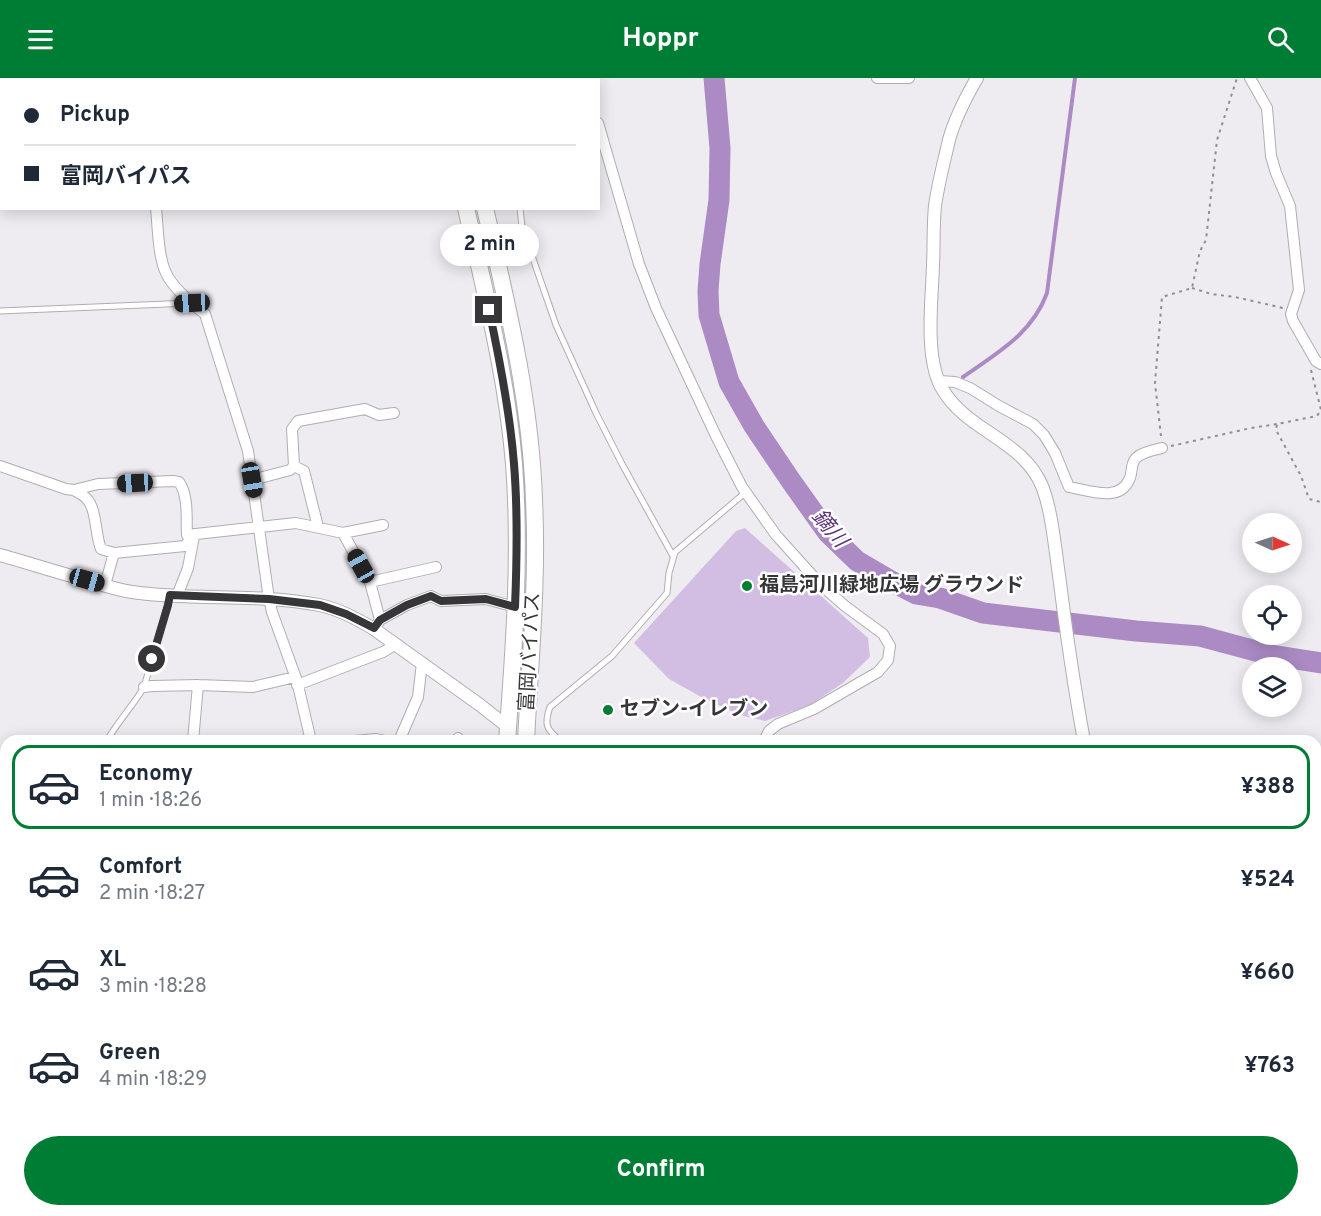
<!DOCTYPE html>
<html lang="en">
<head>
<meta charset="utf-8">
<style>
  body { margin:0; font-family:Overpass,"Noto Sans JP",sans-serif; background:#f6f6f7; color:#1f2937; height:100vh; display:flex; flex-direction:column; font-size:22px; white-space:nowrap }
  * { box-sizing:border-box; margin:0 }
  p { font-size:20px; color:#747a83 }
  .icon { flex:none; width:33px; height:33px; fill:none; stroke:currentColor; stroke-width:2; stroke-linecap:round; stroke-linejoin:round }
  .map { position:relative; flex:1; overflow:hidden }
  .drawer { position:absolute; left:0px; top:657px; width:1322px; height:482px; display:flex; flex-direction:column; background:#fff; border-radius:18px 18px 0 0; box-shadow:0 3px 15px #0003 }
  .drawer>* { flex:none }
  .top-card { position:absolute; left:0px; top:0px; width:600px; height:132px; box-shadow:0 3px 15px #0003; display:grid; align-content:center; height:132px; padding:0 24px; background:#fff }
  .needle { width:39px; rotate:93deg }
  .fabs { position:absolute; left:1242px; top:435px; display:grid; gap:12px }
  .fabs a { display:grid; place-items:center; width:60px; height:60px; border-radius:50%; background:#fff; box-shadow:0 3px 15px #0003; font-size:30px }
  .end { position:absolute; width:27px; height:27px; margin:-14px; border:8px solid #363537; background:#fff; box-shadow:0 0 0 3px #fff }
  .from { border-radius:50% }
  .bubble { position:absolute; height:42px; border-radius:21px; background:#fff; box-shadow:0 3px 15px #0003; font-size:20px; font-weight:700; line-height:42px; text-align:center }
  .car { position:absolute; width:18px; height:36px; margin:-18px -9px; border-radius:8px; box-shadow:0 0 4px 2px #0007; background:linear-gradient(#222 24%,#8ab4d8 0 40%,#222 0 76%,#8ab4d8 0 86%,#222 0) }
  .top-card b { display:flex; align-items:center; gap:21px; height:57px; font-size:22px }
  .top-card b+b { border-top:2px solid #e0e1e3 }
  .top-card i { width:15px; height:15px; background:#1f2937 }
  ul { padding:10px 0 0; list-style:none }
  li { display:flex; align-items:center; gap:18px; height:84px; margin:0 12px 9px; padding:0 12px; border:3px solid transparent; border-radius:18px }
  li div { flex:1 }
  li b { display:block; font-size:22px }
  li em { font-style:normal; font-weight:700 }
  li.current { border-color:#007d35 }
  li>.icon { width:54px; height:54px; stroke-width:1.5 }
  .primary-button { display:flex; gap:12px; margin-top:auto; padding:12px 24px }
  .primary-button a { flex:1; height:69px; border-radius:36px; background:#007d35; color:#fff; font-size:24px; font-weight:700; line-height:69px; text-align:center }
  header { display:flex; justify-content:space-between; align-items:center; height:78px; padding:0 24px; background:#007d35; color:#fff; font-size:27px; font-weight:700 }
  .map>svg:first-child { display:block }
  .built { fill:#e5dfea }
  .green { fill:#d3bee3 }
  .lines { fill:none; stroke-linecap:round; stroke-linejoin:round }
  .stream { stroke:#ac8bc5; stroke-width:4 }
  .river { stroke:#ac8bc5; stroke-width:21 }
  .service-casing { stroke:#b0adb1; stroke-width:7 }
  .minor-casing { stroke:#b0adb1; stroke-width:12 }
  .tertiary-casing { stroke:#b0adb1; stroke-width:14 }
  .secondary-casing { stroke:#b0adb1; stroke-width:15 }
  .trunk-casing { stroke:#b0adb1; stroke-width:18 }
  .path { stroke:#908e92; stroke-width:2; stroke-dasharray:3 4.5; stroke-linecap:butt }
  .service { stroke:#fff; stroke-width:5 }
  .minor { stroke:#fff; stroke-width:10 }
  .tertiary { stroke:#fff; stroke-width:12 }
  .secondary { stroke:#fff; stroke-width:14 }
  .trunk { stroke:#fff; stroke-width:16 }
  .route { stroke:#363537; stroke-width:8 }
  .poi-dot { fill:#007d35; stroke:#fff; stroke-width:2 }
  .labels { text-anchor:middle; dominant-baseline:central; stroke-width:5; stroke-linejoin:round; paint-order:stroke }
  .poi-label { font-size:20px; font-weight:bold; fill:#363537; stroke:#fff; text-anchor:start }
  .street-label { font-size:20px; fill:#363537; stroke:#fff }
  .water-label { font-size:21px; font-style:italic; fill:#5d3278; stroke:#fff }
</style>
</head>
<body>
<header><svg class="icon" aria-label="menu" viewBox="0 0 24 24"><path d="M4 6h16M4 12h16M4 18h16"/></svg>Hoppr<svg class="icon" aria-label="search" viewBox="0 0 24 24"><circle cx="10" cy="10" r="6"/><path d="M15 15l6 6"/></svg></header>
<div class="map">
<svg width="1321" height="1138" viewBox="0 0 1321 1138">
  <rect width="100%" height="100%" fill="#efecf1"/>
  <!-- built -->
  <path class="built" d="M508,1132H781V1138H508Z"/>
  <!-- green -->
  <path class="green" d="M745,450L868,560L870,579L843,605L810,627L765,643L740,637L703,620L669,601L634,565L736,453Z"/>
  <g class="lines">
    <!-- stream -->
    <path class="stream" d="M963,299C997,275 1032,256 1047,215L1075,0"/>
    <!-- river -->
    <path class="river" d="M714,0L720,70L719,122L710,186L708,213L709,237L729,304L754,348L791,403L828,455L857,483L893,504L916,516L940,520L983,535L1136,553L1200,558L1271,577L1321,585"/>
    <!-- service casing -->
    <g class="service-casing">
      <path id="service" d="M507,0V2
        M520,130L522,149L556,247L596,335L622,386L673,478
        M0,233L190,225
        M107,663C117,644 133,628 144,609L168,527L170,518
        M561,663C546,652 544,646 550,629L612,578L667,515L669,495L675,474L746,414
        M1088,1132L1089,1138
        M1136,1132V1138
        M998,1138L999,1132"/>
    </g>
    <!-- minor casing -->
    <g class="minor-casing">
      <path id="minor" d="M150,0V2
        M589,0V2
        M877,0H909
        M1250,0L1267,30L1271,78L1276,95L1290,128L1299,212L1291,236L1293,243L1316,283L1321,286
        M598,45L639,186L656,230L716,358L742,409L776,457L821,507L845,528L883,556L890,568L888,582L878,594L814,631L778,646L769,653L764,663
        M156,130C158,150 158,178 166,195C173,210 192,226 205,236L248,373L269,521L272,534L297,603L311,663
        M939,303L955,304L970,310L999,328L1033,346L1044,357L1055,375L1069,409C1088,412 1119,425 1129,402C1133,395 1130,386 1136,380C1142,374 1154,372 1162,370
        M0,388L66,411L74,412L98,406L173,403L179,404C189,418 186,441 187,457L296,445L343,455L383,447
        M294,388L304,393L318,449
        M252,402L290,392L294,388L292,351L298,343L365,331L379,337L394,335
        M74,412C77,414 83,417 86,420C97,430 95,457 101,471L114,475L185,468L194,456
        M343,455L370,504L380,542
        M370,504L436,489
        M105,507L114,475
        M177,518L188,490L194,458
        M374,551L380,542L407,527L431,518L441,523L486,521L515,529
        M297,607L383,574L396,566
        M144,609L152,608L198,607L253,609L295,599
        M193,663L198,607
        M354,663L376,661L385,663
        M399,663L418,619L422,585
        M457,663L458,660
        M0,719L6,720
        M1316,877L1321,872
        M0,916L6,917
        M1316,924L1321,931
        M1316,1026L1321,1025
        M1316,1102L1321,1103
        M897,1132L903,1138
        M1262,1132L1264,1138
        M224,1138V1132
        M1214,1138L1228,1132"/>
    </g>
    <!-- tertiary casing -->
    <g class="tertiary-casing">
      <path id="tertiary" d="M977,0C966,19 955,40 949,62C944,84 938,106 935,128C933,148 934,168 933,187C932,222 924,282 943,312C967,353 1023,362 1042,408C1052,433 1055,471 1059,497C1066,553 1074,608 1084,663
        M0,477C25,484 50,492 75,499C94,504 113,511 132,514C194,523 258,515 319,527C339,531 357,541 374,551L480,627L508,649
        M788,1138V1132"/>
    </g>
    <!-- secondary casing -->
    <g class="secondary-casing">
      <path id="secondary" d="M1316,1071L1321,1075"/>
    </g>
    <!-- trunk casing -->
    <g class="trunk-casing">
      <path id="trunk" d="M437,0V2
        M455,0V2
        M466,130C485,215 507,299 514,386C521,478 514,571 507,663
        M485,130C507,226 531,323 534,422C538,503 530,583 526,663
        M474,1138V1132
        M492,1138V1132"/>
    </g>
    <!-- path -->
    <path class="path" d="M1192,210L1211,216L1235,219L1283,230
      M1311,292L1321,332L1317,338L1277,346L1276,352L1301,398L1309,421L1321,424
      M1161,358L1155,305L1162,219L1192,210L1200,173L1206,162L1217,62L1237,0
      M1171,368L1251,350L1277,346"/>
    <!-- service -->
    <use href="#service" class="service"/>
    <!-- minor -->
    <use href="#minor" class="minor"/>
    <!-- tertiary -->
    <use href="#tertiary" class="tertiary"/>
    <!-- secondary -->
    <use href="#secondary" class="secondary"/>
    <!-- trunk -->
    <use href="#trunk" class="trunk"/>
  </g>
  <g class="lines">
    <!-- route -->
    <path class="route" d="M152,581L168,527L170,517L269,521L320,527L346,536L374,550L380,542L407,527L431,518L441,523L486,521L515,529C517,481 518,434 514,386C510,335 500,283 489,232"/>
  </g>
  <!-- markers -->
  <g class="poi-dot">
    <circle cx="747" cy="508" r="6"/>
    <circle cx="608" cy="632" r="6"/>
  </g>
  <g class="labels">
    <!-- poi labels -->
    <g class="poi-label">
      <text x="759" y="508">福島河川緑地広場 グラウンド</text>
      <text x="620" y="632">セブン-イレブン</text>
    </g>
    <!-- street labels -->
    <g class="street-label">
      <text transform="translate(531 574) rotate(-87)">富岡バイパス</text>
    </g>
    <!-- water labels -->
    <g class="water-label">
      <text transform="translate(829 451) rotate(50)">鏑川</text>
    </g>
  </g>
</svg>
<div class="fabs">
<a><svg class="needle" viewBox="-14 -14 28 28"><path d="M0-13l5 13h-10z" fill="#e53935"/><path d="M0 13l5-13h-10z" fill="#747a83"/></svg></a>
<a><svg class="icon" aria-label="locate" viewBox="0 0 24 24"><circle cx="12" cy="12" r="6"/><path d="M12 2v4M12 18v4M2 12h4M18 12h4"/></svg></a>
<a><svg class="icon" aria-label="layers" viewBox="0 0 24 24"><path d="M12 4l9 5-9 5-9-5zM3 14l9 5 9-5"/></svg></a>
</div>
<i class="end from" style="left:152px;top:581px"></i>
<i class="end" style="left:489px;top:232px"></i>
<div class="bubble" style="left:440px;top:146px;width:99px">2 min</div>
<i class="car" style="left:192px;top:225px;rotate:267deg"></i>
<i class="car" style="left:252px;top:402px;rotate:170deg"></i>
<i class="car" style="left:135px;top:405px;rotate:267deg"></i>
<i class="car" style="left:361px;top:488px;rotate:331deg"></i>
<i class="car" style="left:87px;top:502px;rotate:106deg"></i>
<div class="top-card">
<b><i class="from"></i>Pickup</b>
<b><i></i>富岡バイパス</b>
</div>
<section class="drawer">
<ul>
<li class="current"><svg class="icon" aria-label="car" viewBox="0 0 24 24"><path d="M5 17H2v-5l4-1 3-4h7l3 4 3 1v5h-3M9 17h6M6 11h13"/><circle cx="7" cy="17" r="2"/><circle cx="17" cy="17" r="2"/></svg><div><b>Economy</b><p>1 min · 18:26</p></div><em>¥388</em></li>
<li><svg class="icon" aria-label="car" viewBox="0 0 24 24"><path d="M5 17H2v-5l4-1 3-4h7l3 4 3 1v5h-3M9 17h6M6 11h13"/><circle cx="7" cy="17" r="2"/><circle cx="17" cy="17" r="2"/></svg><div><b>Comfort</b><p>2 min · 18:27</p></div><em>¥524</em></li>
<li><svg class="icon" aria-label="car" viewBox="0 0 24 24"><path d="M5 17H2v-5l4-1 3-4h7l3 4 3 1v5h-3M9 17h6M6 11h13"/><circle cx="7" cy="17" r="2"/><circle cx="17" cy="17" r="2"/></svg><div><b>XL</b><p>3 min · 18:28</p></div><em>¥660</em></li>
<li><svg class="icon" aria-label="car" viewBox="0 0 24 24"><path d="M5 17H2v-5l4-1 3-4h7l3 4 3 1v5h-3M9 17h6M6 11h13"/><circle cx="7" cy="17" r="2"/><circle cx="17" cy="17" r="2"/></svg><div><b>Green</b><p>4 min · 18:29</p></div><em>¥763</em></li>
</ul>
<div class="primary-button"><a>Confirm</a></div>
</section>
</div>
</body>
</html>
